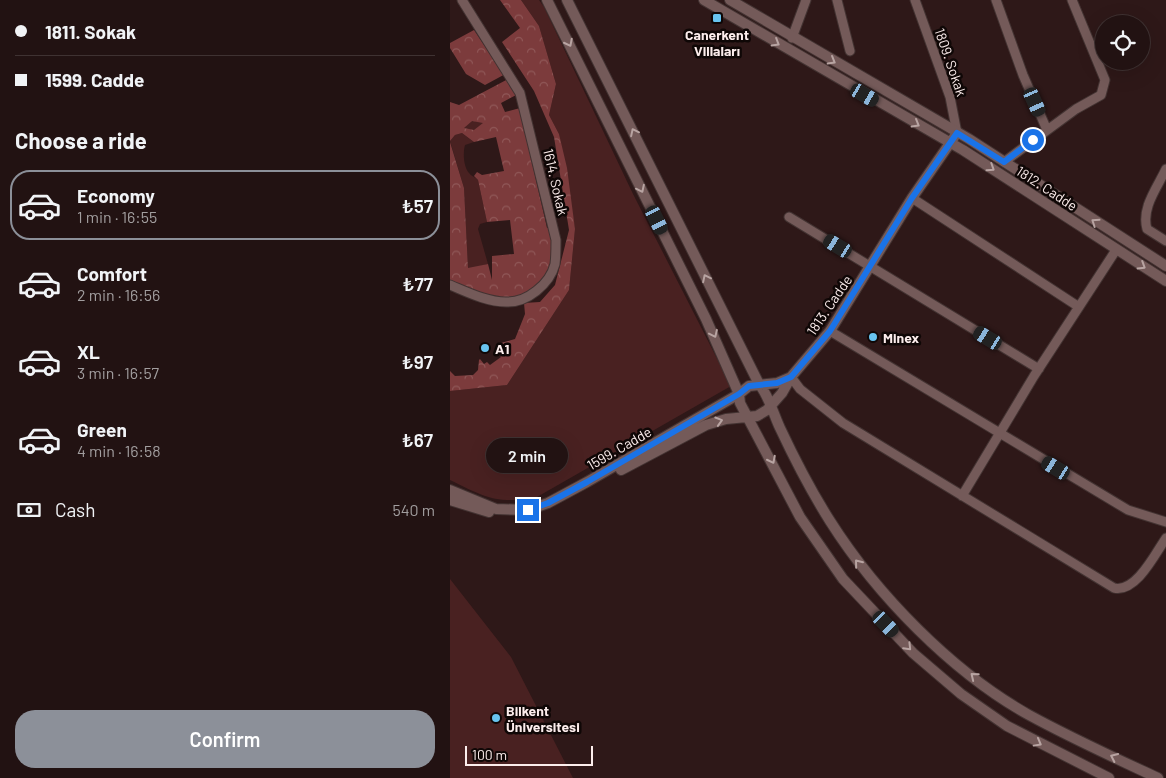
<!DOCTYPE html>
<html lang="en">
<head>
<meta charset="utf-8">
<style>
  body { margin:0; font-family:Barlow,sans-serif; background:#2a1b1b; color:#f1f3f6; height:100vh; display:flex; flex-direction:column; font-size:19px; white-space:nowrap }
  * { box-sizing:border-box; margin:0 }
  p { font-size:16px; color:#a29e9f }
  .icon { flex:none; width:28px; height:28px; fill:none; stroke:currentColor; stroke-width:2; stroke-linecap:round; stroke-linejoin:round }
  .map { position:relative; flex:1; overflow:hidden }
  .side { display:flex; flex-direction:column; background:#221212; width:450px }
  .side>* { flex:none }
  .top-card { display:grid; align-content:center; height:110px; padding:0 15px; background:#221212 }
  .controls { position:absolute; left:645px; top:15px; display:grid; gap:10px }
  .controls a { display:grid; place-items:center; width:55px; height:55px; border-radius:50%; background:#221212; box-shadow:0 5px 20px #0002,0 0 0 1px #3f3232; font-size:25px }
  .scale { position:absolute; left:15px; bottom:12px; width:128px; box-sizing:border-box; padding-left:5px; border:2px solid #fcedec; border-top:0; font-size:14px; line-height:18px; white-space:nowrap; color:#fcedec; -webkit-text-stroke:4px #0f0706; paint-order:stroke }
  .end { position:absolute; width:22px; height:22px; margin:-11px; border:6px solid #1a73e8; background:#fff; box-shadow:0 0 0 2px #fff }
  .from { border-radius:50% }
  .bubble { position:absolute; height:35px; border-radius:18px; background:#221212; box-shadow:0 5px 20px #0002,0 0 0 1px #3f3232; font-size:16px; font-weight:600; line-height:35px; text-align:center }
  .car { position:absolute; width:15px; height:30px; margin:-15px -8px; border-radius:6px; box-shadow:0 0 4px 1px #0007; background:linear-gradient(#222 24%,#8ab4d8 0 40%,#222 0 76%,#8ab4d8 0 86%,#222 0) }
  .top-card b { display:flex; align-items:center; gap:18px; height:48px; font-size:19px }
  .top-card b+b { border-top:1px solid #3f3232 }
  .top-card i { width:12px; height:12px; background:#f1f3f6 }
  ul { padding:0; list-style:none }
  li { display:flex; align-items:center; gap:15px; height:70px; margin:0 10px 8px; padding:0 5px; border:2px solid transparent; border-radius:20px }
  li div { flex:1 }
  li b { display:block; font-size:19px }
  li em { font-style:normal; font-weight:600 }
  li.on { border-color:#8c9099 }
  li>.icon { width:45px; height:45px; stroke-width:1.5 }
  h2 { padding:0 15px; font-size:22px; line-height:60px }
  .pay { display:flex; align-items:center; gap:12px; height:55px; padding:0 15px; font-size:19px }
  .pay p { margin-inline-start:auto }
  .primary-button { display:flex; gap:10px; margin-top:auto; padding:10px 15px }
  .primary-button a { flex:1; height:58px; border-radius:20px; background:#8c9099; color:#fff; font-size:20px; font-weight:600; line-height:58px; text-align:center }
  main { display:flex; flex:1; min-height:0 }
  .map>svg:first-child { display:block }
  .grass { fill:#492121 }
  .forest { fill:url(#forest-crowns) }
  .park { fill:url(#park-tufts) }
  .lines { fill:none; stroke-linecap:round; stroke-linejoin:round }
  .minor-casing { stroke:#433332; stroke-width:11 }
  .tertiary-casing { stroke:#433332; stroke-width:12 }
  .minor { stroke:#745a59; stroke-width:9 }
  .tertiary { stroke:#745a59; stroke-width:10 }
  .oneway { stroke:#b8a4a2 }
  .route { stroke:#1a73e8; stroke-width:6 }
  .poi-dot { fill:#68c4f0; stroke:#0f0706; stroke-width:2 }
  .labels { text-anchor:middle; dominant-baseline:central; stroke-width:5; stroke-linejoin:round; paint-order:stroke }
  .poi-label { font-size:14px; font-weight:bold; fill:#fcedec; stroke:#0f0706; text-anchor:start }
  .street-label { font-size:14px; fill:#fcedec; stroke:#0f0706 }
</style>
</head>
<body>
<main>
<section class="side">
<div class="top-card">
<b><i class="from"></i>1811. Sokak</b>
<b><i></i>1599. Cadde</b>
</div>
<h2>Choose a ride</h2>
<ul>
<li class="on"><svg class="icon" aria-label="car" viewBox="0 0 24 24"><path d="M5 17H2v-5l4-1 3-4h7l3 4 3 1v5h-3M9 17h6M6 11h13"/><circle cx="7" cy="17" r="2"/><circle cx="17" cy="17" r="2"/></svg><div><b>Economy</b><p>1 min · 16:55</p></div><em>₺57</em></li>
<li><svg class="icon" aria-label="car" viewBox="0 0 24 24"><path d="M5 17H2v-5l4-1 3-4h7l3 4 3 1v5h-3M9 17h6M6 11h13"/><circle cx="7" cy="17" r="2"/><circle cx="17" cy="17" r="2"/></svg><div><b>Comfort</b><p>2 min · 16:56</p></div><em>₺77</em></li>
<li><svg class="icon" aria-label="car" viewBox="0 0 24 24"><path d="M5 17H2v-5l4-1 3-4h7l3 4 3 1v5h-3M9 17h6M6 11h13"/><circle cx="7" cy="17" r="2"/><circle cx="17" cy="17" r="2"/></svg><div><b>XL</b><p>3 min · 16:57</p></div><em>₺97</em></li>
<li><svg class="icon" aria-label="car" viewBox="0 0 24 24"><path d="M5 17H2v-5l4-1 3-4h7l3 4 3 1v5h-3M9 17h6M6 11h13"/><circle cx="7" cy="17" r="2"/><circle cx="17" cy="17" r="2"/></svg><div><b>Green</b><p>4 min · 16:58</p></div><em>₺67</em></li>
</ul>
<div class="pay"><svg class="icon" aria-label="cash" viewBox="0 0 24 24"><path d="M3 7h18v10H3z"/><circle cx="12" cy="12" r="2"/></svg>Cash<p>540 m</p></div>
<div class="primary-button"><a>Confirm</a></div>
</section>
<div class="map">
<svg width="716" height="778" viewBox="0 0 716 778">
  <defs>
    <pattern id="forest-crowns" width="20" height="18" patternUnits="userSpaceOnUse" patternTransform="scale(1.25)"><rect width="20" height="18" fill="#7c3b3c"/><path d="M2 6a3 3 0 1 1 6 0M12 15a3 3 0 1 1 6 0" fill="none" stroke="#905858"/></pattern>
    <pattern id="park-tufts" width="24" height="20" patternUnits="userSpaceOnUse" patternTransform="scale(1.25)"><rect width="24" height="20" fill="#492121"/><path d="M3 7l-1-3M5 7V3M7 7l1-3M15 17l-1-3M17 17v-4M19 17l1-3" fill="none" stroke="#644241"/></pattern>
  </defs>
  <rect width="100%" height="100%" fill="#2e1818"/>
  <!-- grass -->
  <path class="grass" d="M71,0H89L94,7L183,194L281,386L87,497C47,505 35,497 0,480V391L57,385L119,290L125,229L109,134L99,115L106,84L89,26Z
    M12,133L24,142L15,145C13,152 13,166 19,173C21,176 25,177 28,180L37,222L30,224L28,229L38,264L18,269L14,188L0,141L5,135Z
    M0,579L61,657L123,778H0Z"/>
  <!-- forest -->
  <path class="forest" d="M50,0H71L89,26L106,84L99,115L109,134L117,168L125,229L119,290L57,385L0,391V371L5,376L23,375L28,370L29,360L30,359L34,364L37,362L40,365L51,357L49,354L53,351L50,347L53,345L51,343L65,339L75,314L74,303L90,302L105,285L119,230L104,137L84,91L52,42L70,28Z
    M24,30L40,54L45,51L59,72L35,85L16,74L0,48V43Z
    M62,77L70,93L51,103L55,112L74,107L80,154L97,228L103,227L105,265L78,297L57,303L0,285V142L14,188L18,268L38,264L42,280V256L64,254L60,220L37,222L28,180L24,176L27,172L32,175L54,171L46,137L24,142L12,133L5,135L0,141V102L9,105Z"/>
  <!-- park -->
  <path class="park" d="M22,121L33,123L24,130L14,128Z"/>
  <g class="lines">
    <!-- minor casing -->
    <g class="minor-casing">
      <path id="minor" d="M387,0L400,51
        M465,0L500,97L507,133
        M546,0L573,75L597,130
        M342,38L356,0
        M554,162L626,109L651,95L655,80L622,0
        M716,169C707,188 691,208 697,229L716,241
        M462,198L629,307
        M339,217L589,369
        M0,285C17,292 37,302 56,302C77,303 100,284 105,264C106,256 106,248 106,240L70,93L12,0
        M380,331L678,510L716,522
        M341,377L350,389L393,423L664,588C686,593 705,554 716,538
        M512,496L584,376L666,250"/>
    </g>
    <!-- tertiary casing -->
    <g class="tertiary-casing">
      <path id="tertiary" d="M117,0L309,384C319,396 323,413 330,428C345,460 361,491 380,521C427,595 502,672 579,715C621,738 665,758 708,778
        M254,0L513,150L716,281
        M280,0L519,139L716,266
        M341,377L327,383L299,386L289,394L290,403L350,517L393,579L463,653L511,694L557,726L659,778
        M171,470L256,425L276,419L307,416L317,410L332,393L341,377L380,331L462,198L507,133
        M0,490L46,509L78,510L98,503L137,482L289,394L256,319L97,0
        M0,500L39,512"/>
    </g>
    <!-- minor -->
    <use href="#minor" class="minor"/>
    <!-- tertiary -->
    <use href="#tertiary" class="tertiary"/>
  </g>
  <!-- one-way arrows -->
  <defs><path id="oneway-chevron" d="M-2-3.5L2.5 0L-2 3.5" fill="none" stroke-width="1.6" stroke-linecap="round" stroke-linejoin="round" transform="scale(1.25)"/></defs>
  <g class="oneway">
    <use href="#oneway-chevron" transform="translate(119 43) rotate(63)"/>
    <use href="#oneway-chevron" transform="translate(326 43) rotate(31)"/>
    <use href="#oneway-chevron" transform="translate(382 61) rotate(30)"/>
    <use href="#oneway-chevron" transform="translate(466 124) rotate(30)"/>
    <use href="#oneway-chevron" transform="translate(184 132) rotate(-116)"/>
    <use href="#oneway-chevron" transform="translate(541 168) rotate(33)"/>
    <use href="#oneway-chevron" transform="translate(191 189) rotate(64)"/>
    <use href="#oneway-chevron" transform="translate(645 222) rotate(-146)"/>
    <use href="#oneway-chevron" transform="translate(692 266) rotate(32)"/>
    <use href="#oneway-chevron" transform="translate(256 278) rotate(-116)"/>
    <use href="#oneway-chevron" transform="translate(264 334) rotate(65)"/>
    <use href="#oneway-chevron" transform="translate(269 421) rotate(-17)"/>
    <use href="#oneway-chevron" transform="translate(322 460) rotate(63)"/>
    <use href="#oneway-chevron" transform="translate(408 563) rotate(-129)"/>
    <use href="#oneway-chevron" transform="translate(458 647) rotate(46)"/>
    <use href="#oneway-chevron" transform="translate(524 676) rotate(-141)"/>
    <use href="#oneway-chevron" transform="translate(588 743) rotate(29)"/>
    <use href="#oneway-chevron" transform="translate(664 757) rotate(-155)"/>
  </g>
  <g class="lines">
    <!-- route -->
    <path class="route" d="M78,510L98,503L137,482L289,394L299,386L327,383L341,377L380,331L462,198L507,133L554,162L583,140"/>
  </g>
  <!-- markers -->
  <g class="poi-dot">
    <rect x="262" y="13" width="10" height="10" rx="2.5"/>
    <circle cx="423" cy="337" r="5"/>
    <circle cx="35" cy="348" r="5"/>
    <circle cx="46" cy="718" r="5"/>
  </g>
  <g class="labels">
    <!-- poi labels -->
    <g class="poi-label">
      <text x="267" y="34" text-anchor="middle">Canerkent<tspan x="267" dy="16">Villaları</tspan></text>
      <text x="433" y="337">Minex</text>
      <text x="45" y="348">A1</text>
      <text x="56" y="710">Bilkent<tspan x="56" dy="16">Üniversitesi</tspan></text>
    </g>
    <!-- street labels -->
    <g class="street-label">
      <text transform="translate(501 62) rotate(71)">1809. Sokak</text>
      <text transform="translate(106 182) rotate(77)">1614. Sokak</text>
      <text transform="translate(597 188) rotate(33)">1812. Cadde</text>
      <text transform="translate(379 305) rotate(-56)">1813. Cadde</text>
      <text transform="translate(169 448) rotate(-30)">1599. Cadde</text>
    </g>
  </g>
</svg>
<div class="controls">
<a><svg class="icon" aria-label="locate" viewBox="0 0 24 24"><circle cx="12" cy="12" r="6"/><path d="M12 2v4M12 18v4M2 12h4M18 12h4"/></svg></a>
</div>
<div class="scale">100 m</div>
<i class="end from" style="left:583px;top:140px"></i>
<i class="end" style="left:78px;top:510px"></i>
<div class="bubble" style="left:36px;top:438px;width:82px">2 min</div>
<i class="car" style="left:415px;top:95px;rotate:120deg"></i>
<i class="car" style="left:585px;top:102px;rotate:156deg"></i>
<i class="car" style="left:207px;top:220px;rotate:154deg"></i>
<i class="car" style="left:388px;top:246px;rotate:301deg"></i>
<i class="car" style="left:538px;top:338px;rotate:301deg"></i>
<i class="car" style="left:606px;top:468px;rotate:301deg"></i>
<i class="car" style="left:436px;top:624px;rotate:136deg"></i>
</div>
</main>
</body>
</html>
